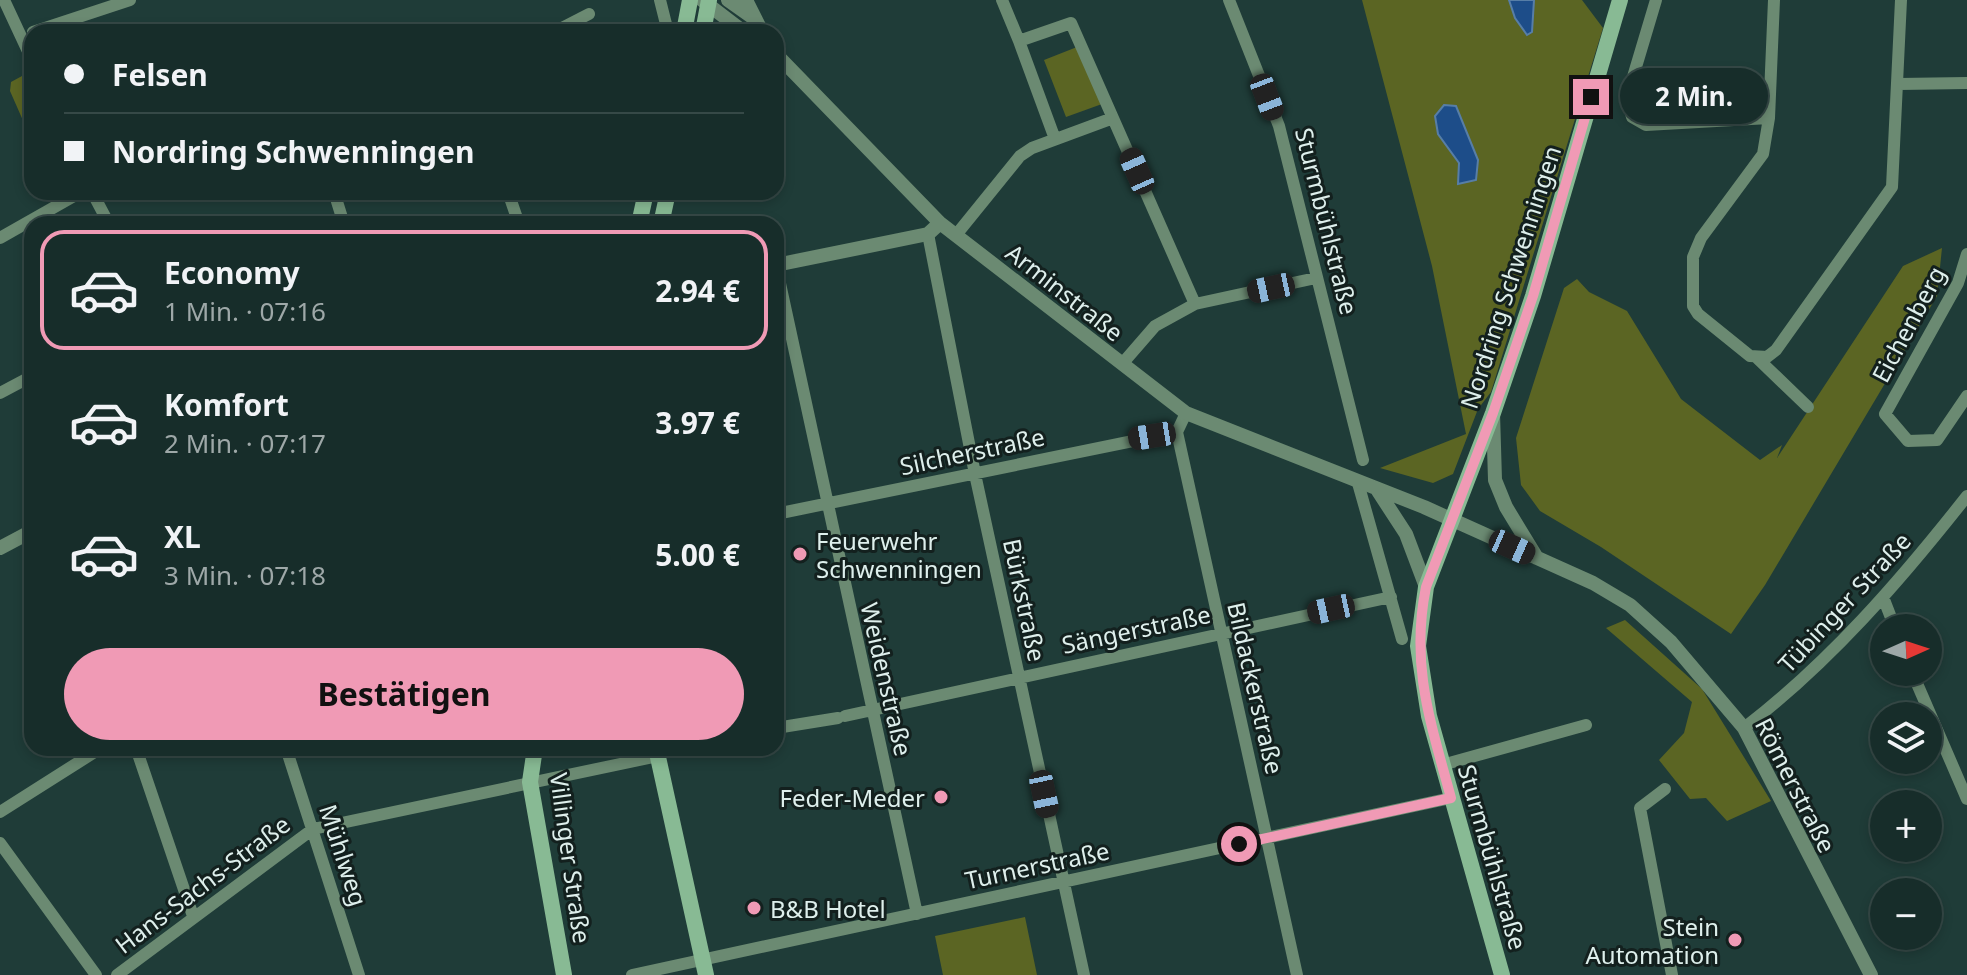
<!DOCTYPE html>
<html lang="de">
<head>
<meta charset="utf-8">
<style>
  body { margin:0; font-family:"Noto Sans",sans-serif; background:#203532; color:#f1f3f6; height:100vh; display:flex; flex-direction:column; font-size:30px; white-space:nowrap }
  * { box-sizing:border-box; margin:0 }
  p { font-size:26px; color:#9ea8a8 }
  .icon { flex:none; width:44px; height:44px; fill:none; stroke:currentColor; stroke-width:2; stroke-linecap:round; stroke-linejoin:round }
  .map { position:relative; flex:1; overflow:hidden }
  .sheet { position:absolute; left:24px; top:216px; width:760px; height:540px; display:flex; flex-direction:column; background:#172d2a; border-radius:24px; box-shadow:0 4px 12px #0003,0 0 0 2px #364947 }
  .sheet>* { flex:none }
  .banner { position:absolute; left:24px; top:24px; width:760px; height:176px; border-radius:24px; box-shadow:0 4px 12px #0003,0 0 0 2px #364947; display:grid; align-content:center; height:176px; padding:0 40px; background:#172d2a }
  .needle { width:52px; rotate:87deg }
  .tools { position:absolute; left:1870px; top:614px; display:grid; gap:16px }
  .tools a { display:grid; place-items:center; width:72px; height:72px; border-radius:50%; background:#172d2a; box-shadow:0 4px 12px #0003,0 0 0 2px #364947; font-size:40px }
  .end { position:absolute; width:36px; height:36px; margin:-18px; border:10px solid #f09ab5; background:#111; box-shadow:0 0 0 4px #111 }
  .from { border-radius:50% }
  .bubble { position:absolute; height:56px; border-radius:28px; background:#172d2a; box-shadow:0 4px 12px #0003,0 0 0 2px #364947; font-size:26px; font-weight:700; line-height:56px; text-align:center }
  .car { position:absolute; width:24px; height:48px; margin:-24px -12px; border-radius:10px; box-shadow:0 0 6px 2px #0007; background:linear-gradient(#222 24%,#8ab4d8 0 40%,#222 0 76%,#8ab4d8 0 86%,#222 0) }
  .banner b { display:flex; align-items:center; gap:28px; height:76px; font-size:30px }
  .banner b+b { border-top:2px solid #364947 }
  .banner i { width:20px; height:20px; background:#f1f3f6 }
  ul { padding:14px 0 0; list-style:none }
  li { display:flex; align-items:center; gap:24px; height:120px; margin:0 16px 12px; padding:0 24px; border:4px solid transparent; border-radius:24px }
  li div { flex:1 }
  li b { display:block; font-size:30px }
  li em { font-style:normal; font-weight:700 }
  li.active { border-color:#f09ab5 }
  li>.icon { width:72px; height:72px; stroke-width:1.5 }
  .button { display:flex; gap:16px; margin-top:auto; padding:16px 40px }
  .button a { flex:1; height:92px; border-radius:48px; background:#f09ab5; color:#111; font-size:32px; font-weight:700; line-height:92px; text-align:center }
  .map>svg:first-child { display:block }
  .green { fill:#5b6523 }
  .water { fill:#1d4d89; stroke:#577ea7; stroke-width:2 }
  .lines { fill:none; stroke-linecap:round; stroke-linejoin:round }
  .minor { stroke:#6b8a72; stroke-width:12 }
  .tertiary { stroke:#6b8a72; stroke-width:14 }
  .secondary { stroke:#88ba94; stroke-width:16 }
  .route { stroke:#f09ab5; stroke-width:10 }
  .poi-dot { fill:#f09ab5; stroke:#13201e; stroke-width:3 }
  .labels { text-anchor:middle; dominant-baseline:central; stroke-width:6; stroke-linejoin:round; paint-order:stroke }
  .street-label { font-size:24px; fill:#deefec; stroke:#13201e }
  .poi-label { font-size:24px; fill:#deefec; stroke:#13201e; text-anchor:start }
</style>
</head>
<body>
<div class="map">
<svg width="1967" height="975" viewBox="0 0 1967 975">
  <rect width="100%" height="100%" fill="#1f3c38"/>
  <!-- green -->
  <path class="green" d="M1362,0H1582L1603,28L1491,392L1478,409L1453,474L1433,483L1380,468L1466,434L1432,266Z
    M1077,47L1102,104L1066,117L1044,60Z
    M22,76L32,101V141L10,91L11,82Z
    M1942,248L1937,296L1765,585L1731,634L1601,547L1540,511L1521,485L1516,438L1564,288L1577,279L1589,292L1627,311L1681,399L1760,460L1782,445L1777,458L1903,266Z
    M1625,620L1702,689L1771,801L1727,821L1706,798L1690,799L1659,760L1684,733L1692,702L1606,628Z
    M1025,917L1037,975H943L935,936Z"/>
  <!-- water -->
  <path class="water" d="M1509,0H1534L1532,32L1527,35L1515,18Z
    M1444,105L1456,106L1478,160L1476,180L1458,184L1459,163L1438,134L1435,116Z"/>
  <g class="lines">
    <!-- minor -->
    <path class="minor" d="M4,0L32,60
      M660,0L668,32
      M1002,0L1019,41L1071,23L1195,304
      M1229,0L1279,126L1363,460
      M1656,0L1627,97L1632,117L1646,125L1769,118
      M1774,0L1769,118L1763,154L1701,238L1693,257V306L1698,314L1750,356L1767,357L1776,350L1892,187L1901,0
      M33,32L130,0
      M554,32L589,14
      M1019,41L1055,139
      M1899,84L1967,83
      M92,192L109,224
      M334,192L344,224
      M508,192L519,224
      M928,234L975,474L1084,975
      M956,235L1020,156L1032,148L1113,118
      M0,238L81,192
      M1967,254L1958,283L1885,414L1908,441L1937,440L1967,396
      M776,265L917,914
      M1757,358L1808,407
      M1122,364L1155,326L1195,304L1316,278
      M0,393L32,376
      M1186,413L1177,432L1297,975
      M1358,483L1402,639
      M776,514L1177,432
      M1883,597L1895,628
      M1912,672L1967,799
      M845,716L1391,597
      M776,728L838,718
      M1744,728C1830,662 1900,581 1967,496
      M136,748L193,916
      M286,748L359,975
      M1442,765L1586,725
      M1665,789L1640,808L1672,975
      M0,812L101,748
      M0,843L96,975
      M117,975L313,829L658,756
      M632,975L1451,798"/>
    <!-- tertiary -->
    <path class="tertiary" d="M702,0L744,32
      M728,0L752,17
      M746,0L762,32
      M776,54L940,223L1186,413L1424,507L1593,583L1630,605L1671,642L1744,728L1871,975
      M776,265L928,234L940,223
      M1493,413L1495,480L1506,507L1537,558
      M1378,491L1406,534L1426,587
      M0,548L32,531"/>
    <!-- secondary -->
    <path class="secondary" d="M684,32L690,0
      M703,32L709,0
      M639,224L646,192
      M661,224L668,192
      M535,748L530,782L564,975
      M656,748L706,975
      M1502,975L1429,716L1418,646L1426,587L1493,413L1533,296L1620,0"/>
  </g>
  <g class="lines">
    <!-- route -->
    <path class="route" d="M1239,844L1451,798C1431,723 1410,666 1426,587L1493,413L1533,296L1591,97"/>
  </g>
  <!-- markers -->
  <g class="poi-dot">
    <circle cx="800" cy="554" r="8"/>
    <circle cx="941" cy="797" r="8"/>
    <circle cx="754" cy="908" r="8"/>
    <circle cx="1735" cy="940" r="8"/>
  </g>
  <g class="labels">
    <!-- street labels -->
    <g class="street-label">
      <text transform="translate(1327 221) rotate(76)">Sturmbühlstraße</text>
      <text transform="translate(1510 277) rotate(-72)">Nordring Schwenningen</text>
      <text transform="translate(1065 292) rotate(38)">Arminstraße</text>
      <text transform="translate(1908 324) rotate(-62)">Eichenberg</text>
      <text transform="translate(972 451) rotate(-12)">Silcherstraße</text>
      <text transform="translate(1025 600) rotate(78)">Bürkstraße</text>
      <text transform="translate(1844 602) rotate(-47)">Tübinger Straße</text>
      <text transform="translate(1136 629) rotate(-12)">Sängerstraße</text>
      <text transform="translate(887 679) rotate(77)">Weidenstraße</text>
      <text transform="translate(1256 688) rotate(77)">Bildackerstraße</text>
      <text transform="translate(1796 785) rotate(63)">Römerstraße</text>
      <text transform="translate(344 855) rotate(72)">Mühlweg</text>
      <text transform="translate(1493 857) rotate(74)">Sturmbühlstraße</text>
      <text transform="translate(571 858) rotate(82)">Villinger Straße</text>
      <text transform="translate(1037 865) rotate(-12)">Turnerstraße</text>
      <text transform="translate(202 884) rotate(-37)">Hans-Sachs-Straße</text>
    </g>
    <!-- poi labels -->
    <g class="poi-label">
      <text x="816" y="540">Feuerwehr<tspan x="816" dy="28">Schwenningen</tspan></text>
      <text x="925" y="797" text-anchor="end">Feder-Meder</text>
      <text x="770" y="908">B&amp;B Hotel</text>
      <text x="1719" y="926" text-anchor="end">Stein<tspan x="1719" dy="28">Automation</tspan></text>
    </g>
  </g>
</svg>
<div class="tools">
<a><svg class="needle" viewBox="-14 -14 28 28"><path d="M0-13l5 13h-10z" fill="#e53935"/><path d="M0 13l5-13h-10z" fill="#9ea8a8"/></svg></a>
<a><svg class="icon" aria-label="layers" viewBox="0 0 24 24"><path d="M12 4l9 5-9 5-9-5zM3 14l9 5 9-5"/></svg></a>
<a>+</a>
<a>−</a>
</div>
<i class="end from" style="left:1239px;top:844px"></i>
<i class="end" style="left:1591px;top:97px"></i>
<div class="bubble" style="left:1620px;top:68px;width:148px">2 Min.</div>
<i class="car" style="left:1267px;top:97px;rotate:159deg"></i>
<i class="car" style="left:1137px;top:171px;rotate:336deg"></i>
<i class="car" style="left:1271px;top:288px;rotate:258deg"></i>
<i class="car" style="left:1152px;top:436px;rotate:261deg"></i>
<i class="car" style="left:1512px;top:547px;rotate:114deg"></i>
<i class="car" style="left:1331px;top:609px;rotate:258deg"></i>
<i class="car" style="left:1044px;top:794px;rotate:168deg"></i>
<div class="banner">
<b><i class="from"></i>Felsen</b>
<b><i></i>Nordring Schwenningen</b>
</div>
<section class="sheet">
<ul>
<li class="active"><svg class="icon" aria-label="car" viewBox="0 0 24 24"><path d="M5 17H2v-5l4-1 3-4h7l3 4 3 1v5h-3M9 17h6M6 11h13"/><circle cx="7" cy="17" r="2"/><circle cx="17" cy="17" r="2"/></svg><div><b>Economy</b><p>1 Min. · 07:16</p></div><em>2.94 €</em></li>
<li><svg class="icon" aria-label="car" viewBox="0 0 24 24"><path d="M5 17H2v-5l4-1 3-4h7l3 4 3 1v5h-3M9 17h6M6 11h13"/><circle cx="7" cy="17" r="2"/><circle cx="17" cy="17" r="2"/></svg><div><b>Komfort</b><p>2 Min. · 07:17</p></div><em>3.97 €</em></li>
<li><svg class="icon" aria-label="car" viewBox="0 0 24 24"><path d="M5 17H2v-5l4-1 3-4h7l3 4 3 1v5h-3M9 17h6M6 11h13"/><circle cx="7" cy="17" r="2"/><circle cx="17" cy="17" r="2"/></svg><div><b>XL</b><p>3 Min. · 07:18</p></div><em>5.00 €</em></li>
</ul>
<div class="button"><a>Bestätigen</a></div>
</section>
</div>
</body>
</html>
